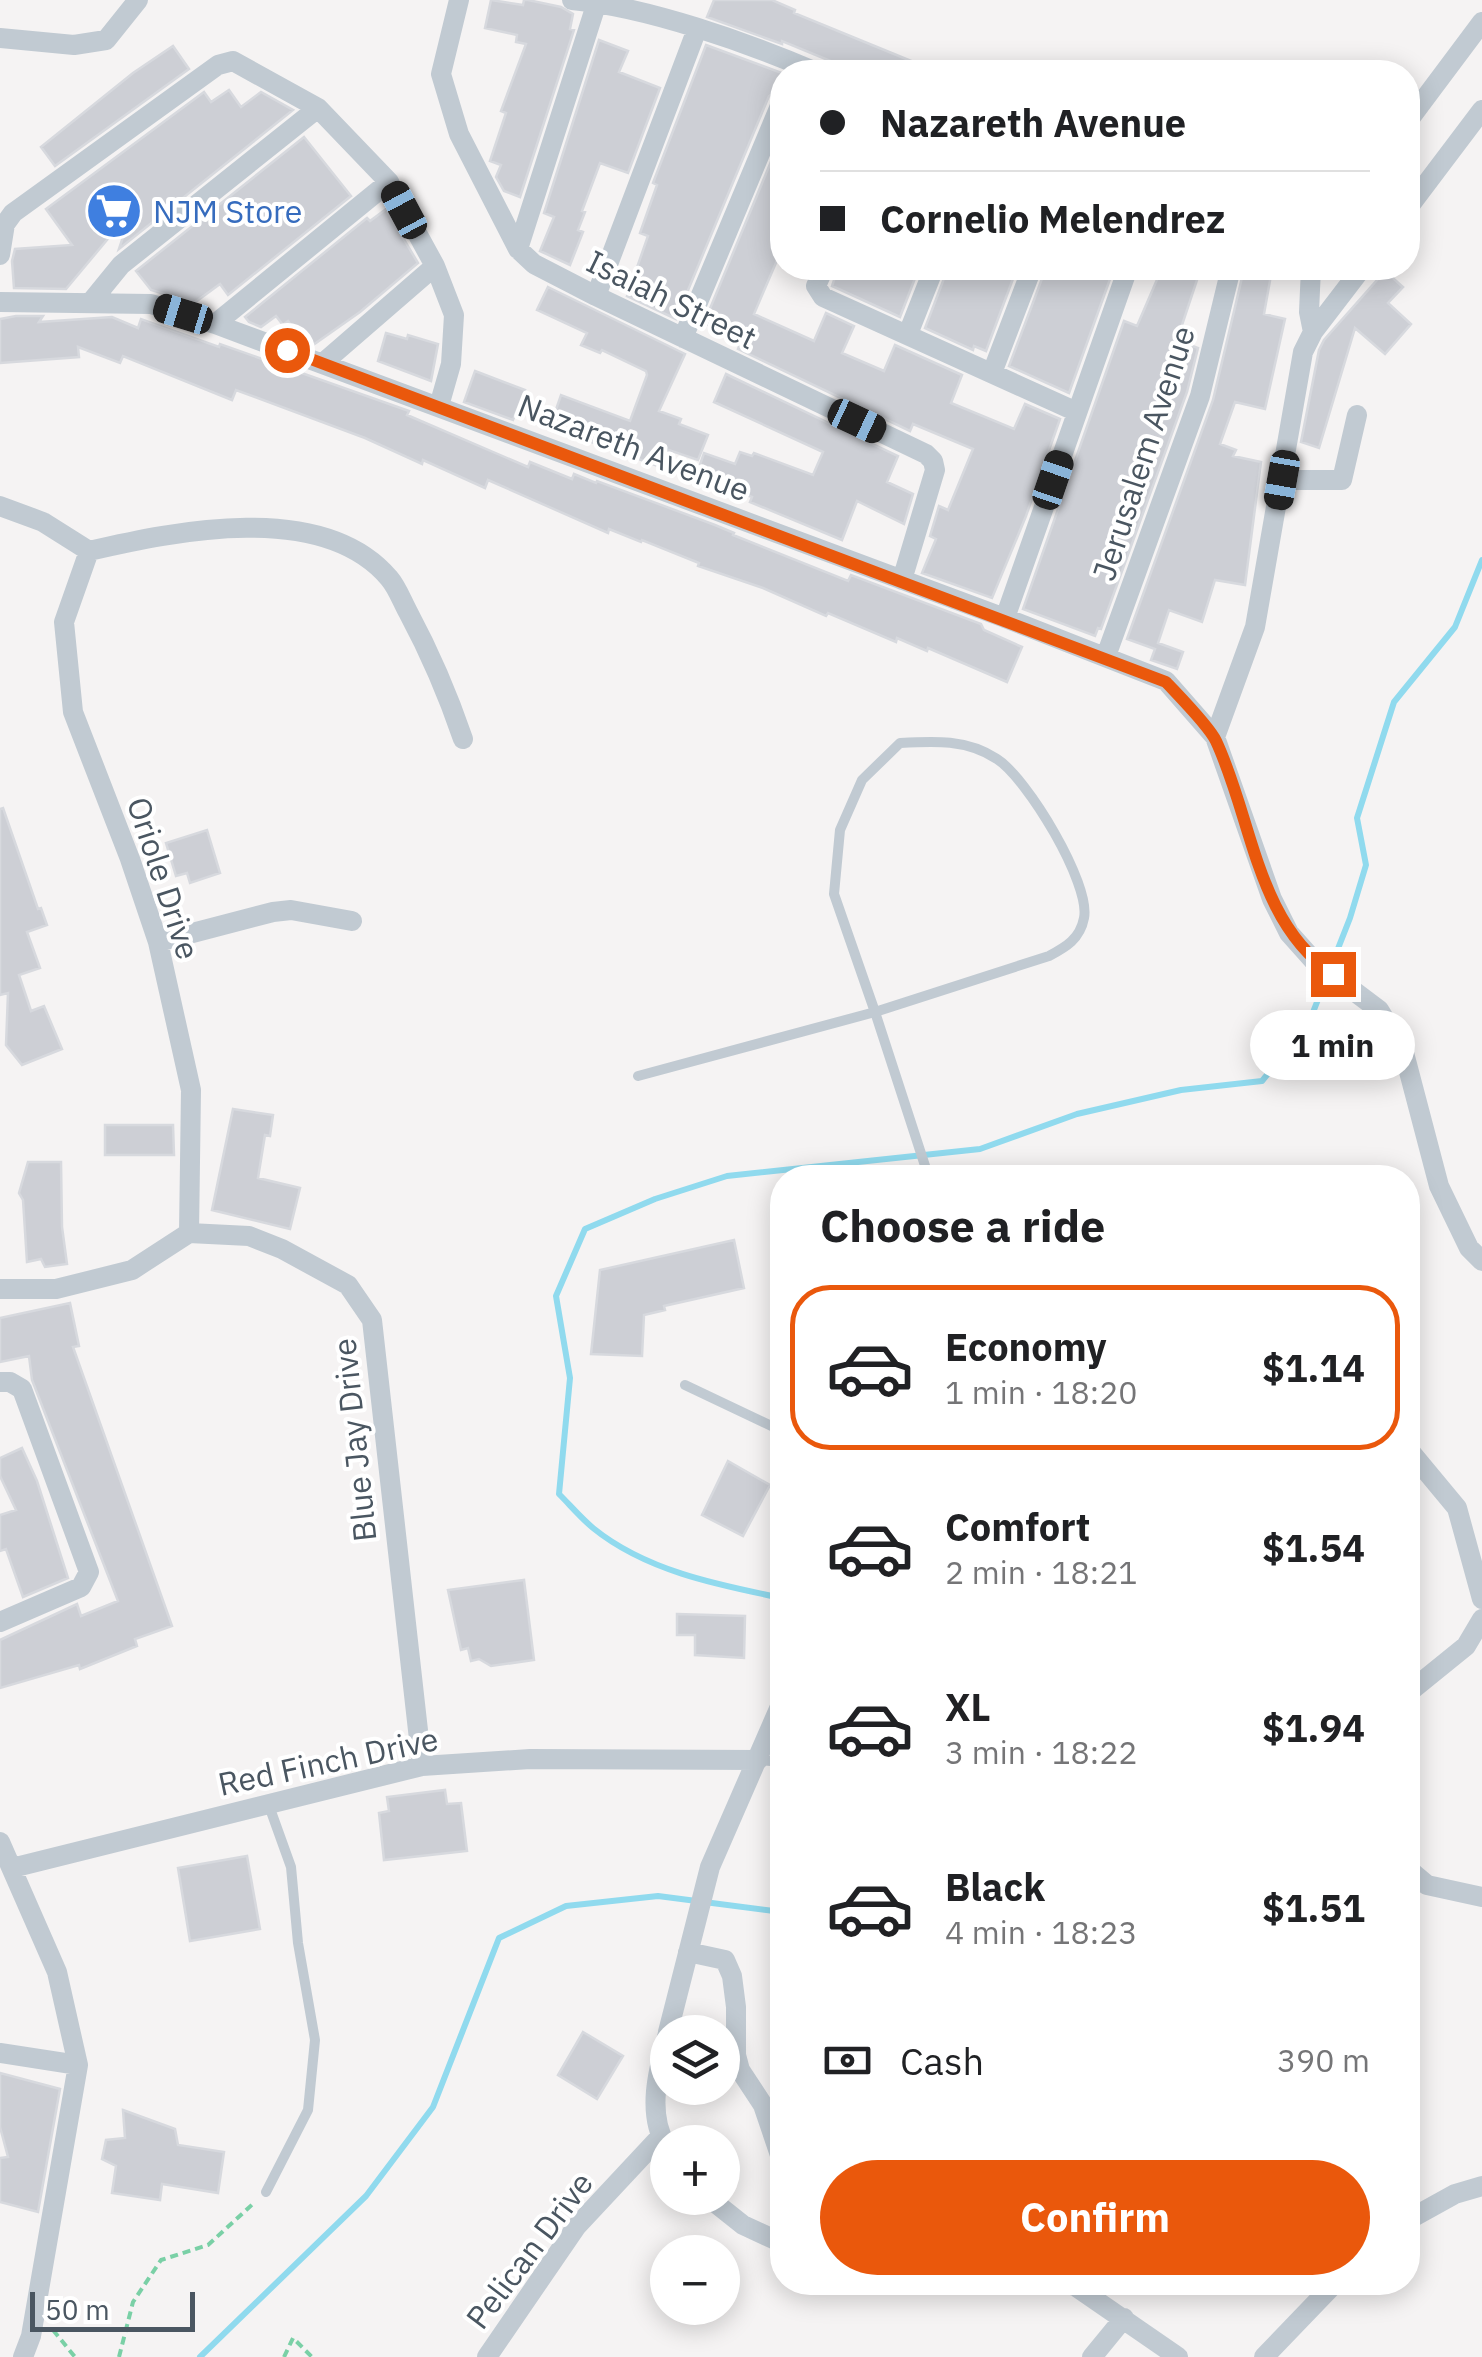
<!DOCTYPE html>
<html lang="en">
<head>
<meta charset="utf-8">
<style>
  body { margin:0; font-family:"IBM Plex Sans",sans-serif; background:#f6f6f6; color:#202124; height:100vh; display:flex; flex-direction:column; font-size:38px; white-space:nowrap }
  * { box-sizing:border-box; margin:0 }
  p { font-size:32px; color:#757577 }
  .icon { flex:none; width:55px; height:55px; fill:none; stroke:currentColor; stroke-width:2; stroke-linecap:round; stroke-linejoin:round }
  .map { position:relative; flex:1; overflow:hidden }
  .panel { position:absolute; left:770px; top:1165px; width:650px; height:1130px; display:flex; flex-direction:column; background:#fff; border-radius:40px; box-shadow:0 5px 25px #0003 }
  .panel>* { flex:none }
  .guide { position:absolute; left:770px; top:60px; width:650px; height:220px; border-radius:40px; box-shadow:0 5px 25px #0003; display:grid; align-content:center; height:220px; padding:0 50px; background:#fff }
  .buttons { position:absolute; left:650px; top:2015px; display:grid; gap:20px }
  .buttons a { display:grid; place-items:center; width:90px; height:90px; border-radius:50%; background:#fff; box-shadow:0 5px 25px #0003; font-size:50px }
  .scale { position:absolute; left:30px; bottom:25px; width:165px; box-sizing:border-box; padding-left:10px; border:5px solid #4a5661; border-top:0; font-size:28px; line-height:35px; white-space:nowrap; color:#4a5661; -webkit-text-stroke:8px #fff; paint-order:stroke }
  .end { position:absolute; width:45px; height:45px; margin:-22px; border:12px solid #ea580c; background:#fff; box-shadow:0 0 0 5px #fff }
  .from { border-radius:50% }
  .bubble { position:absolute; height:70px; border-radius:35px; background:#fff; box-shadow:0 5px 25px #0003; font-size:32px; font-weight:800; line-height:70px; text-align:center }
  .car { position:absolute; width:30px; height:60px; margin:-30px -15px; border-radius:12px; box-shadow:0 0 8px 2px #0007; background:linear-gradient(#222 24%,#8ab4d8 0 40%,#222 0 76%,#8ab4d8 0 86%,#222 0) }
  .guide b { display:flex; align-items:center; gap:35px; height:95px; font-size:38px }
  .guide b+b { border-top:2px solid #e0e0e0 }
  .guide i { width:25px; height:25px; background:#202124 }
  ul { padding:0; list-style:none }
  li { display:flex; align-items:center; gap:30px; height:165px; margin:0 20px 15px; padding:0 30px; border:5px solid transparent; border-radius:40px }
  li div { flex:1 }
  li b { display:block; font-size:38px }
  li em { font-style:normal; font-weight:800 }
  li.active { border-color:#ea580c }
  li>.icon { width:90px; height:90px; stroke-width:1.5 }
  h2 { padding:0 50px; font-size:45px; line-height:120px }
  .pay { display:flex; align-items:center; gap:25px; height:110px; padding:0 50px; font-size:38px }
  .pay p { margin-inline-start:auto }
  .primary-button { display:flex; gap:20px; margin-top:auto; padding:20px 50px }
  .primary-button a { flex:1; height:115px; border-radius:60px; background:#ea580c; color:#fff; font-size:40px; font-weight:800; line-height:115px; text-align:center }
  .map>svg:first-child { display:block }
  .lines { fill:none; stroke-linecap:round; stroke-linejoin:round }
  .stream { stroke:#90daee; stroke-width:6 }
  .building { fill:#cdcfd5; stroke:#d7d9de; stroke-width:2.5 }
  .path { stroke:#7ad0a6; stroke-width:4; stroke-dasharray:8 5; stroke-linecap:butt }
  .lane { stroke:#c1cad2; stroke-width:10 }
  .street { stroke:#c1cad2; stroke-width:20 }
  .route { stroke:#ea580c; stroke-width:12 }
  .labels { text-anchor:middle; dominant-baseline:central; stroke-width:8; stroke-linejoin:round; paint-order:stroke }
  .shop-label { font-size:32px; fill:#366cbe; stroke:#fff; text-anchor:start }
  .street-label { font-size:32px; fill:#4a5661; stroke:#fff }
</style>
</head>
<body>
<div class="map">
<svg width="1482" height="2357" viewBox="0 0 1482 2357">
  <rect width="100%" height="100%" fill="#f5f3f3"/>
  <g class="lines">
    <!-- stream -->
    <path class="stream" d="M782,1598C718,1585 646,1571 593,1528C581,1518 570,1505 559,1494L570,1378L556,1296L585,1229L655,1199L727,1176L980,1149L1077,1114L1181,1090L1262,1081L1308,1025L1350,918L1366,865L1357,818L1394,702L1455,627L1482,560
      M200,2357L366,2196L433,2107L499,1938L566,1906L658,1896L782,1912"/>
  </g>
  <!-- building -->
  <path class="building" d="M491,0L523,5L524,0H528L561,7L573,14L570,29L574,30L520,197L504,191L496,177L501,165L490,161L506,113L501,111L526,44L516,42L517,35L485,28Z
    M714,0H772L795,10L794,13L938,72H843L845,67L782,41V44L707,17Z
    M599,40L628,51L619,72L660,88L628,173L600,163L582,211L585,212L578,230L583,232L570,265L540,251L554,217L544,213Z
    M706,45L782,73V88L769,96L676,319L627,296L648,236L640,233L657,185L653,183Z
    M173,46L189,69L55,166L41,147L133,73Z
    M229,90L241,107L261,92L293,110L119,249L132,210L66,289L14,288L12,261L15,249L72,245L46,209L204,92L211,102Z
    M782,135V260L778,258L754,314L814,341L826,313L854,326L842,353L884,371L895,345L962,375L951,403L1014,429L1025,404L1060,419L1026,516L992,598L922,573L936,539L930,536L939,506L948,510L973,449L913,424L910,431L738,349L742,339L704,323Z
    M304,137L351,196L228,295L220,284L194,303L151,290L136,271Z
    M386,209L418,263L360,312L313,345L303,341L288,321L283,325L276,316L261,327L249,322L245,317L367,218L370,221Z
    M838,268H919L900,317L832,286Z
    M948,268H1017L986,351L974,346L973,350L925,328Z
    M1046,268H1114L1069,393L1009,366Z
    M1162,268H1201L1177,340L1198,348L1187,392L1101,629L1098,628L1095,636L1023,609L1124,321L1137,326Z
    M1244,269L1271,275L1264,314L1285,319L1265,409L1235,402L1220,444L1236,450L1233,456L1261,462L1245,585L1215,580L1202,622L1169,610L1158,643L1183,652L1177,669L1151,660L1155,649L1127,639L1213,400Z
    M1385,271L1403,287L1388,303L1411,324L1385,354L1355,328L1319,448L1301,442L1319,350L1324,340Z
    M548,287L685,354L659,411L681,419L679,424L708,435L698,460L669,450L663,468L550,427L561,395L630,421L647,375L646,371L602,350L600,353L581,345L587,333L537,310Z
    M16,316H43L39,322L112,317L138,328L141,319L219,347L220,344L409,411L407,415L528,467L530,462L572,479L574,474L596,483L597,481L715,525L734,533L733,535L848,581L851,575L981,624L984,630L1022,647L1007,682L928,648L927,651L897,638L896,642L828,613L826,616L763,588L698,566L699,563L642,540L641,542L609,529L608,533L488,480L485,488L423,460L422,464L365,438L236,390L232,400L123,356L120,363L78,347L79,357L0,363V319Z
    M386,333L407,339L408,335L438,344L431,381L378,361Z
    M475,371L525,390L513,420L464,402Z
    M726,374L898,456L887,482L913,494L904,524L857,501L842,540L750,502L752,497L696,476L704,453L735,464L740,452L752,456L754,453L813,475L823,452L714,402Z
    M3,808L38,909L41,908L47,925L27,932L40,968L19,975L31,1011L44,1006L62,1049L22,1065L6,1045L8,993L0,995V809Z
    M207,830L220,873L190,883L187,873L176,876L166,843Z
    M233,1109L273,1115L270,1136L265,1135L258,1178L300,1188L290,1229L212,1210Z
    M105,1125H173L174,1155H105Z
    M28,1162H61L62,1227L67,1264L45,1267L41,1259L27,1262L23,1200L19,1193Z
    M734,1240L744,1288L664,1306L665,1310L644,1315L642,1356L591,1354L600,1270Z
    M70,1303L79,1346L73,1347L172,1626L135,1639L137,1646L80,1669L79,1665L0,1688V1640L77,1604L81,1616L118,1601L32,1380L29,1356L0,1362V1318Z
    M22,1448L37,1481L68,1578L23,1597L6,1549L0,1551V1515L16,1510L0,1476V1458Z
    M728,1461L770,1485L743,1536L702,1515Z
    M524,1580L534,1660L491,1666L479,1659L471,1661L468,1648L461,1650L448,1590Z
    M677,1614L745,1616L744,1658L695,1655V1635H677Z
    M445,1790L447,1804L461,1803L467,1851L384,1860L379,1813L389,1811L387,1797Z
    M247,1856L260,1929L190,1941L178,1868Z
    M583,2032L623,2056L597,2099L558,2075Z
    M0,2073L60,2089L38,2212L0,2202V2158L8,2157L0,2127Z
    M123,2110L175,2129L178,2145L224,2152L218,2193L162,2184L160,2200L112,2193L116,2166L102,2159L106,2140L125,2138Z"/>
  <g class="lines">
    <!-- path -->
    <path class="path" d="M53,2330L75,2357
      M119,2357L133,2302L161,2260L208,2245L255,2202
      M284,2357L293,2338L312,2357"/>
    <!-- lane -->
    <path class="lane" d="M638,1076L875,1012L834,894L840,830L862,780L900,743C934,741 967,739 997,759C1027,778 1091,884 1084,918C1080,939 1066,947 1049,956L875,1012L929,1178
      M685,1385L782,1431
      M759,1760L782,1762
      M266,2192L308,2110L315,2040L298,1943L291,1867L268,1803"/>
    <!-- street -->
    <path class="street" d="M459,0L441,74L459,134L518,249L534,264L596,296L926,454L933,461L935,470L902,580
      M572,0C647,7 746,42 816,72
      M0,38L74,45L106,40L138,0
      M1408,121L1482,22
      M1408,208L1482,110
      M518,249L597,2
      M0,255L5,224L13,213L218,65L233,61L318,108L389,182L435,266L323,363
      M435,266L454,315L451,364L439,406
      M824,268L816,286L823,297L1077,412
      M1311,268L1309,312L1313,332
      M596,296L697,29
      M0,302L151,304L215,324L1005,618L1166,681L1215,737L1272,899L1289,933L1314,961L1379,1010L1403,1049L1439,1186L1469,1248L1482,1261
      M90,303L121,265L318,108
      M215,324L389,182
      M908,334L934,268
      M683,338L782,101
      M992,373L1032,268
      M1283,480H1342L1357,415
      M0,506L43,522L89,551
      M89,551L64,622L73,712L130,859L158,942L191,1090L189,1233
      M89,551C175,531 323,500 389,578C397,587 402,601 408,612C430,653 448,695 463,739
      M1005,618L1128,268
      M1106,656L1200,396L1231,268
      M1215,737L1255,627L1303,352L1313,332L1362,268
      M158,942L273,912L291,910L352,921
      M189,1233L249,1236L282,1249L348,1285L372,1320L422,1766
      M0,1289H56L132,1270L189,1233
      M0,1382H10L22,1389L89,1572L81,1587L0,1622
      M1408,1449L1457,1508L1482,1599
      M1408,1693L1466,1646L1482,1619
      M0,1842L57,1972L78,2065L31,2336L23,2357
      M12,1868L422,1766L530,1759L758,1760
      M1408,1869L1427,1885L1482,1897
      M688,1952L725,1960L732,1976L736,2007V2055L740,2070L763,2105L782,2161
      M668,2032L710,1867L782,1702
      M0,2053L78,2065
      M666,2145C646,2113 659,2067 668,2033
      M709,2198L743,2225L782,2243
      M1408,2220L1455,2194L1482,2186
      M1060,2282L1075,2286L1178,2357
      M487,2357L576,2227L661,2136
      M1092,2357L1124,2318
      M1264,2357L1336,2282"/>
  </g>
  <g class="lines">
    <!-- route -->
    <path class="route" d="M287,350L1166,682C1179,696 1209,726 1216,741C1253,820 1256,922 1333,974"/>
  </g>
  <!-- icons -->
  <defs>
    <g id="supermarket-disc" transform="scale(2.875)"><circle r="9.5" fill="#3f7fe0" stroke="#fff"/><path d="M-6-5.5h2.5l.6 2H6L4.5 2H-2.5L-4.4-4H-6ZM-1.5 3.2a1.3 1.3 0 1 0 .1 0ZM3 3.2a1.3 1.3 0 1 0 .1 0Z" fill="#fff"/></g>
  </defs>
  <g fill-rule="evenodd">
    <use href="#supermarket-disc" x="114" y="211"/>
  </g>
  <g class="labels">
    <!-- shop labels -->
    <g class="shop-label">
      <text x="153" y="211">NJM Store</text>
    </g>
    <!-- street labels -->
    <g class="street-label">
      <text transform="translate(672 299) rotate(26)">Isaiah Street</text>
      <text transform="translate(634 447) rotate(21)">Nazareth Avenue</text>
      <text transform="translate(1143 453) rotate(-72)">Jerusalem Avenue</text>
      <text transform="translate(164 878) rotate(72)">Oriole Drive</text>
      <text transform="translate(354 1440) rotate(-96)">Blue Jay Drive</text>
      <text transform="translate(328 1761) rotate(-12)">Red Finch Drive</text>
      <text transform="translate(529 2250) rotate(-53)">Pelican Drive</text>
    </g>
  </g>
</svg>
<div class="buttons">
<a><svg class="icon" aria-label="layers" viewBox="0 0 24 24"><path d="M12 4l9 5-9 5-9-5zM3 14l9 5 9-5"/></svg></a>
<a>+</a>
<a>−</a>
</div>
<div class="scale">50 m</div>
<i class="end from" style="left:287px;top:350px"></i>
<i class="end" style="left:1333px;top:974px"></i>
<div class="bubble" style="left:1250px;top:1010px;width:165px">1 min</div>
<i class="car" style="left:404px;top:210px;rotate:332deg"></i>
<i class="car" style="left:183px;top:314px;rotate:287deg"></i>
<i class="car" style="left:857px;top:421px;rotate:115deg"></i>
<i class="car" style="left:1053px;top:480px;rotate:19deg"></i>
<i class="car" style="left:1282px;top:480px;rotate:190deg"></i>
<div class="guide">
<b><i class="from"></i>Nazareth Avenue</b>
<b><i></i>Cornelio Melendrez</b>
</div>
<section class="panel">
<h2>Choose a ride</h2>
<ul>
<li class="active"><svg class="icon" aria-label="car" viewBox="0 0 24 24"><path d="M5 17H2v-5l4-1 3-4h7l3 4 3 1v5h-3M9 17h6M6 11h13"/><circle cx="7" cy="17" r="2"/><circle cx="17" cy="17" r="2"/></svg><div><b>Economy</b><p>1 min · 18:20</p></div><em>$1.14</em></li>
<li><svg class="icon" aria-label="car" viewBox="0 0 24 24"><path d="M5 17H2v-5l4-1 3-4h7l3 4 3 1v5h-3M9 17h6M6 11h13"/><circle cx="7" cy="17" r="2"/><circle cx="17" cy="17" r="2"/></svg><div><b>Comfort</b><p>2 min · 18:21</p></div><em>$1.54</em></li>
<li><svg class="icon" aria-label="car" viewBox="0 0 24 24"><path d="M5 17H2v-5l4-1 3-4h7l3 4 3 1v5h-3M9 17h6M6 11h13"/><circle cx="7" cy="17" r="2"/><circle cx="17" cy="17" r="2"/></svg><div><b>XL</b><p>3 min · 18:22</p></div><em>$1.94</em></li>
<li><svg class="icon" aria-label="car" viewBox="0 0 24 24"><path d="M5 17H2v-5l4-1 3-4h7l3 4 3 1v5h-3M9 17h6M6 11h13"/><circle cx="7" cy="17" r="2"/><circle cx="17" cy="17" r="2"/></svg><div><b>Black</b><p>4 min · 18:23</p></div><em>$1.51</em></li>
</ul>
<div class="pay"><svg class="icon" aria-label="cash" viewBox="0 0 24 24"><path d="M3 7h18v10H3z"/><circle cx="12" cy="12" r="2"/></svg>Cash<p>390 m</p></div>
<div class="primary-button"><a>Confirm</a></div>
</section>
</div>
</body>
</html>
